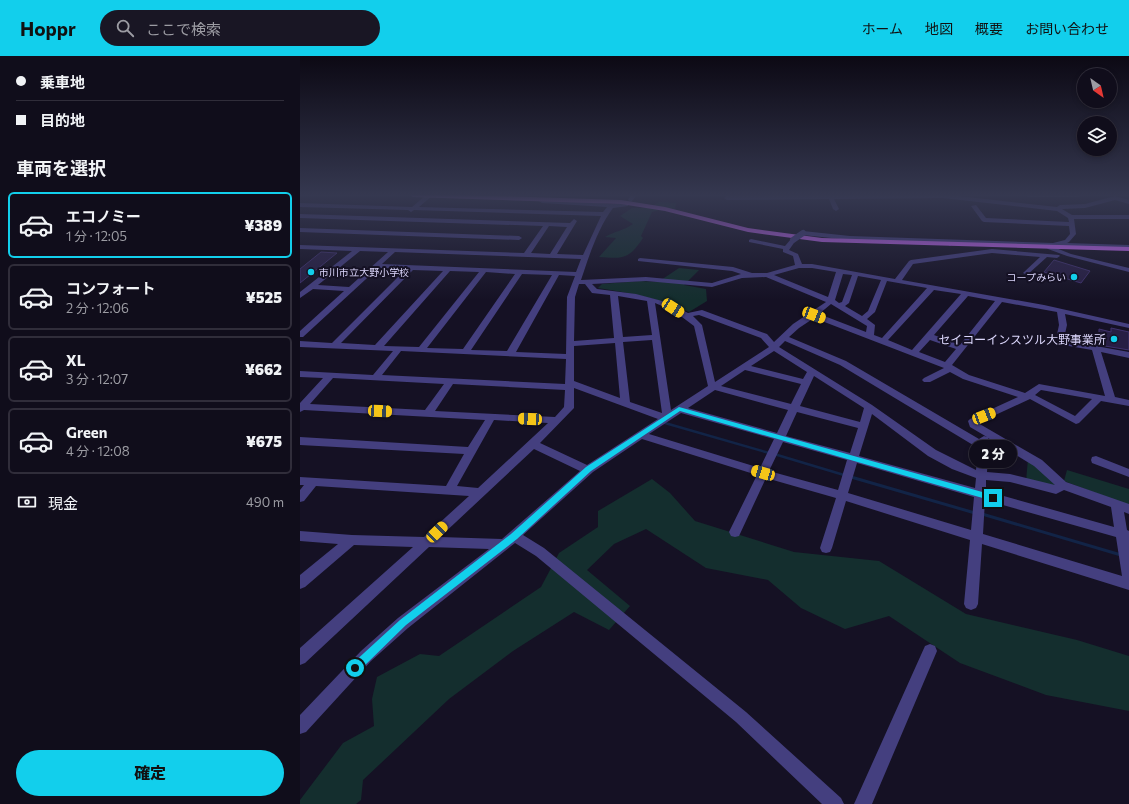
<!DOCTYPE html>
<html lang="ja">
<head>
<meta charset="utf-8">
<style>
  body { margin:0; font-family:Commissioner,"Noto Sans JP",sans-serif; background:#191624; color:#f1f3f6; height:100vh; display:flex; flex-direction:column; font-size:15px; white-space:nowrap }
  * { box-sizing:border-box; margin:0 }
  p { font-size:13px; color:#9c9ca3 }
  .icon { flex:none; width:22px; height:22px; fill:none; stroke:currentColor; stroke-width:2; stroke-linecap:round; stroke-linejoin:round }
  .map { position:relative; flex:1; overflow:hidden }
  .side { display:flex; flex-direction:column; background:#100d1b; width:300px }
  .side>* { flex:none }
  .guide { display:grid; align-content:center; height:88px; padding:0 16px; background:#100d1b }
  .needle { width:26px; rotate:146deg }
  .buttons { position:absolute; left:777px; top:12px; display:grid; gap:8px }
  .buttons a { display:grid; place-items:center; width:40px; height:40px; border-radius:50%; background:#100d1b; box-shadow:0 2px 6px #0003,0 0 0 1px #302d3a; font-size:20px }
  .end { position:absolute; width:18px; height:18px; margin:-9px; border:5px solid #12cfec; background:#111; box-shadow:0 0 0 2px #111 }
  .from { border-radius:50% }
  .bubble { position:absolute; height:28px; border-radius:14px; background:#100d1b; box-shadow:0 2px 6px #0003,0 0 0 1px #302d3a; font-size:13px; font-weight:800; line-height:28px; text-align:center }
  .car { position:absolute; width:12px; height:24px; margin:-12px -6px; border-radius:5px; box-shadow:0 0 3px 1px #0007; background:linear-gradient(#f5c518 24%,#345 0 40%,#f5c518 0 76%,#345 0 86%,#f5c518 0) }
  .guide b { display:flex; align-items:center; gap:14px; height:38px; font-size:15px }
  .guide b+b { border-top:1px solid #302d3a }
  .guide i { width:10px; height:10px; background:#f1f3f6 }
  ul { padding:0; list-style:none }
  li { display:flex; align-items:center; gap:12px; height:66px; margin:0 8px 6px; padding:0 8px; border:2px solid #302d3a; border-radius:6px }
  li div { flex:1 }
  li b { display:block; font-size:15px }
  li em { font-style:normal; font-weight:800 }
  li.on { border-color:#12cfec }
  li>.icon { width:36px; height:36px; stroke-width:1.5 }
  h2 { padding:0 16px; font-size:18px; line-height:48px }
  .pay { display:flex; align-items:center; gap:10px; height:44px; padding:0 16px; font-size:15px }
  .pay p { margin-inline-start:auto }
  .button { display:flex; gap:8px; margin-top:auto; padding:8px 16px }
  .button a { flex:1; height:46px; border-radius:24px; background:#12cfec; color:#111; font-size:16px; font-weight:800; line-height:46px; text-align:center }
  header { display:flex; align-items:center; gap:24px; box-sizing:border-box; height:56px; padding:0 20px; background:#12cfec; color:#111 }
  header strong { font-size:19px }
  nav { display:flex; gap:22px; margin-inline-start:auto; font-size:14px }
  .search { width:280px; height:36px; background:#191624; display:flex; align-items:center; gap:10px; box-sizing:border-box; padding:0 14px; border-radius:22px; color:#9c9ca3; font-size:15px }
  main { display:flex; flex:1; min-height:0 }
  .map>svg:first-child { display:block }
  .green { fill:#142e2e }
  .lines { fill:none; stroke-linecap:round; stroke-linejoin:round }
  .stream-far1 { stroke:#122447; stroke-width:2.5 }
  .stream { stroke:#122447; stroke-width:3 }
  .building { fill:#271e44; stroke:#40326e }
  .minor { fill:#443f7f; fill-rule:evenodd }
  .major { fill:#c466f3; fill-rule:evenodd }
  .minor-bridge { stroke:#443f7f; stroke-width:6 }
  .route { fill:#12cfec }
  .poi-dot { fill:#12cfec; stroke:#151124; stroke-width:1.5 }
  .labels { text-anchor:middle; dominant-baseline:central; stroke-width:4; stroke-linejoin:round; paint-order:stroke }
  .far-poi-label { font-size:10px; fill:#dcd7fc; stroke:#151124; text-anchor:start }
  .poi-label { font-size:12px; fill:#dcd7fc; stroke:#151124; text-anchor:end }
</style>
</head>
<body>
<header>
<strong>Hoppr</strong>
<div class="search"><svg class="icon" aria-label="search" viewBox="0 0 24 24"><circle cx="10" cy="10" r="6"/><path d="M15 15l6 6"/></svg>ここで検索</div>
<nav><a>ホーム</a><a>地図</a><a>概要</a><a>お問い合わせ</a></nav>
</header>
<main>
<section class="side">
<div class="guide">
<b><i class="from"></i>乗車地</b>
<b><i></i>目的地</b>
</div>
<h2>車両を選択</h2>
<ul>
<li class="on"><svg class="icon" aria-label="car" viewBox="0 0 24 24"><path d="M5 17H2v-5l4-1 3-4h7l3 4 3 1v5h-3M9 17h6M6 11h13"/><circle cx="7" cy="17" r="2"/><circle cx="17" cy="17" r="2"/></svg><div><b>エコノミー</b><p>1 分 · 12:05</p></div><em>¥389</em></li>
<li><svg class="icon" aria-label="car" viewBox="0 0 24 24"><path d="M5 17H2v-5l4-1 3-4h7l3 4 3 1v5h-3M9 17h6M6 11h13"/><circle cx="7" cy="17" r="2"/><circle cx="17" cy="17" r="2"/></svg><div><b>コンフォート</b><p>2 分 · 12:06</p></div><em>¥525</em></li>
<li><svg class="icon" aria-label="car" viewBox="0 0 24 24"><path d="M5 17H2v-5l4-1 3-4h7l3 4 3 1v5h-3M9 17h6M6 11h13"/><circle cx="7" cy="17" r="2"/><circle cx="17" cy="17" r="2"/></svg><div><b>XL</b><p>3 分 · 12:07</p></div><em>¥662</em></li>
<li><svg class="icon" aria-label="car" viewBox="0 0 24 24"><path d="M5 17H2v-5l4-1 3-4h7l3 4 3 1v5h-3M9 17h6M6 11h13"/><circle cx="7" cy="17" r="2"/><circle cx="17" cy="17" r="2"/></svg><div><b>Green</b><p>4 分 · 12:08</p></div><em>¥675</em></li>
</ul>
<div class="pay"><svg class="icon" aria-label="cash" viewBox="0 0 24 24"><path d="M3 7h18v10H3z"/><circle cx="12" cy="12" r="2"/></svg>現金<p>490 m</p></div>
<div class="button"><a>確定</a></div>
</section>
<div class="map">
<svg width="829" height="748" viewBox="0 0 829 748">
  <rect width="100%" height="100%" fill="#151124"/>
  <!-- green -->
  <path class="green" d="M359,146L376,147L375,153L366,152L352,156L341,180L343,182C329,203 324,203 299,201L316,182L305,181C315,175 323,175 333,168L320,160L332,152H350Z
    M379,212L399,214L384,229L406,233L407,245L389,256C357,242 332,237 298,232L302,228L340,225L358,226Z
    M728,402L759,428L754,432L726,426Z
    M767,414L829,433V448H825L764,425Z
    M352,423L370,437L395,465L494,496L579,505L666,558L777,584L829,600V655L746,639L660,607L589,560L545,573L501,552L468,524L406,512L346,473L314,488L287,514L330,550L309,574L274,556L213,595L149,643L63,724L61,744L56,748H0V744L43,687L74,670L72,643L77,621L120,598L139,600L241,531L259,497L298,471V455Z"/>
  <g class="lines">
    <!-- stream-far1 -->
    <path class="stream-far1" d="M365,367L469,397
      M474,398L544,419"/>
    <!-- stream -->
    <path class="stream" d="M551,421L675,457
      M682,458L821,499"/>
  </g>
  <!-- building -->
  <path class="building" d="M21,196L37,197L0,227V213Z
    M754,204L790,215L781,227L744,216Z
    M811,272L829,276V294L799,289V273L811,276Z"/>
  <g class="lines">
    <!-- minor -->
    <path class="minor" d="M126,139H133L119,151L303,156L307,151L242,147L239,145L242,143L311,148H328V150L313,152C298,172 289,200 281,224L346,221L412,227L441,218L432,215L338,205V203L340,202L433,211L452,217H467L495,209L493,200L483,196V193L449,186V184L451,183L485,190L491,183H495L496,184L489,194L498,198L502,208H512L595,223L609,205L611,204L692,193L759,199L760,200L757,202L747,201L727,219L723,217L740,201L692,197L613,208L602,224L744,249L829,268V272L765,258L767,269L764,282L768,285L829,296V302L801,296L815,341L829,344V350L801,345L779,367L776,368L730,343L678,367L742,404L766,426L829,448V458L824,456L827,474L829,475V534L682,488L678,548L676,552L671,554L666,552L664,548L670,484L546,445L532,492L530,496L526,497L522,496L520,492L536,442L466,422L439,480L435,481L431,480L429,476L457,419L342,383L293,416L223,479L244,492L446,656L541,742L544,748H522L436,666L236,500L215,487L108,572L71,605L6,676L0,678V659L61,595L98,562L189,493L129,491L5,607L0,609V592L113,491L54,489L5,531L0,533V519L38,488L0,485V475L52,479L124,481L169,440L16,430L4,445L0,446V434L4,429H0V421L146,430L164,398L0,389V381L168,391L185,364L4,354L0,356V347L23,322L0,321V315L73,319L93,295L0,291V285L32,287L106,213L78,212L3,281H0V275L44,235L13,233L0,242V236L52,195L0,193V189L224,197L243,170L0,162V158L270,167L274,163L277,165L257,198L283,199L301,160L114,154L111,156L108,154L0,151V147L112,151ZM249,170L267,171L250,198L231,197ZM60,195L88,196L49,231L18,229ZM95,196L281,203L276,216L82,208ZM499,212H512L536,216L528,241L474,219ZM113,214L143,215L75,289L41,287ZM150,215L179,216L119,291L84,290ZM186,216L215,218L163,293L127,292ZM222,218L252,219L207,295L171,294ZM543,218L552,219L542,246L539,247L535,244ZM259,219L275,220L267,241L266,298L216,296ZM558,220L581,224L568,255L562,260L545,250L549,247ZM466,221L526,246L493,268L474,286L467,278L402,254L388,257L366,246L336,238L297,233L292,228L346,225L412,231L442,222ZM587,225L627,232L582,282L574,279L575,269L567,263L575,256ZM279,228H285L292,237L310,239L314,282L274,285L275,241ZM634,234L661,238L612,294L588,284ZM318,240L347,245L352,279L323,281ZM668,240L695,245L660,289L634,279ZM702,246L757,256L759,269L756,283L763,289L792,294L805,340L739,328L725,337L669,319L652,309ZM355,247L374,255L394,270L408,330L371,354ZM531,248L567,270L566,276L519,258ZM399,259L461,282L469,291L415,326L402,269L393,260ZM514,262L644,312L624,322L622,324L624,326H630L650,316L663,323L718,341L670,363L668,365L670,371L687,381L684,380L679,383L546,305L489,281L499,272ZM352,284L362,357L330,346L323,286ZM630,284L656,293L645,306L619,296ZM485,285L540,309L678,392L676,414L636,394L572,349L479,291ZM315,287L320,342L274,325V290ZM101,295L266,303L265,328L82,319ZM474,295L507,316L503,323L451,310ZM445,314L501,328L491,348L421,330ZM514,320L564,352L560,366L500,350ZM33,322L144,328L125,354L10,348ZM153,328L265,334L264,351L255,361L135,355ZM274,332L358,363L287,409L240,387L274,352ZM415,334L488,354L477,377L388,352ZM741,334L792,343L775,360L735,339ZM497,356L558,372L550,397L486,380ZM381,357L474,383L460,412L349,378ZM572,358L628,400L652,413L676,422L675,432L559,400ZM194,364L248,367L178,432L157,430ZM688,382L734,410L755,429L710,418L687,416L689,384ZM483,386L547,404L538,434L469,415ZM234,393L280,415L202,483L140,481ZM557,407L674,441L671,474L548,437ZM686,424L710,426L756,438L764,434L811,451L814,471L686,435ZM685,444L816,481L822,520L683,478Z
      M331,139H337L331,146L328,144Z
      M527,139H650L757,151L760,149L785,148L815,140L829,144V148L815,144L785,152L762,153L772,159H829V163H774L776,178L769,186L767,187L829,189V193L751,190L771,198L829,212V216L767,200L748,193L747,192L749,190L653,187L650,190L646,187L550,184L503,179L500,177L503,175L550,180L753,187L765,184L770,178L769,170L684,166L682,165L671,150L676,149L686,162L769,166L768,162L757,155L643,142L534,143L539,153L536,155L533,153L529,143L427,144L424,142L427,140Z
      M725,139H782L779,141H728Z
      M0,172L219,180L222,182L219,184L0,176Z
      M796,400L829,413V421L792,407L791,404L792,401Z
      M630,588L635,590L637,595L572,748H554L625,590Z"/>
    <!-- major -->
    <path class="major" d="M110,139H166L321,144L365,151L448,172L522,182L829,191V195L522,186L448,176L365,155L321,148L113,141Z"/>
    <!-- minor-bridge -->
    <path class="minor-bridge" d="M493,184L503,177"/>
  </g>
  <!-- sky -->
  <linearGradient id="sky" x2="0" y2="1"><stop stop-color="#0c0914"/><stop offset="0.57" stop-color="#353850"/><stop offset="1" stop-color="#353850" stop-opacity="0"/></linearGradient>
  <rect width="829" height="244" fill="url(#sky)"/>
  <!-- route -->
  <path class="route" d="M379,351L693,439L697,442L693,445L380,355L291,415L217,483L106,569L59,615H52V608L100,564L211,478L286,411Z"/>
  <!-- markers -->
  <g class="poi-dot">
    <circle cx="11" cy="216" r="4"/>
    <circle cx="774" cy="221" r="4"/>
    <circle cx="814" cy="283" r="4"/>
  </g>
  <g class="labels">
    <!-- far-poi labels -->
    <g class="far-poi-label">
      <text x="19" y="216">市川市立大野小学校</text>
      <text x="766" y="221" text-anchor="end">コープみらい</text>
    </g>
    <!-- poi labels -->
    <g class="poi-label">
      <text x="806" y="283">セイコーインスツル大野事業所</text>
    </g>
  </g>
</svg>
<div class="buttons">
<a><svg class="needle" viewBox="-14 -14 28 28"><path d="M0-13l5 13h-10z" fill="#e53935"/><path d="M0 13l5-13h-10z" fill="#9c9ca3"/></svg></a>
<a><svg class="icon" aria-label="layers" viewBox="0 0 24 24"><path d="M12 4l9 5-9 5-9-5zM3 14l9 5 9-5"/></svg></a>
</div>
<i class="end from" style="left:55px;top:612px"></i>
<i class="end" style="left:693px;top:442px"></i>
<div class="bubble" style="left:669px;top:384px;width:48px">2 分</div>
<i class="car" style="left:373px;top:252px;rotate:123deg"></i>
<i class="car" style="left:514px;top:259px;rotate:111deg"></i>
<i class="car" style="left:80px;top:355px;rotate:93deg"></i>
<i class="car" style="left:684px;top:360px;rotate:69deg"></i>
<i class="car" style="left:230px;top:363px;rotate:273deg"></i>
<i class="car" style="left:463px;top:417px;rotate:286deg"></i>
<i class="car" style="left:137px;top:476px;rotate:46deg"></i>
</div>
</main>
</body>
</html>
